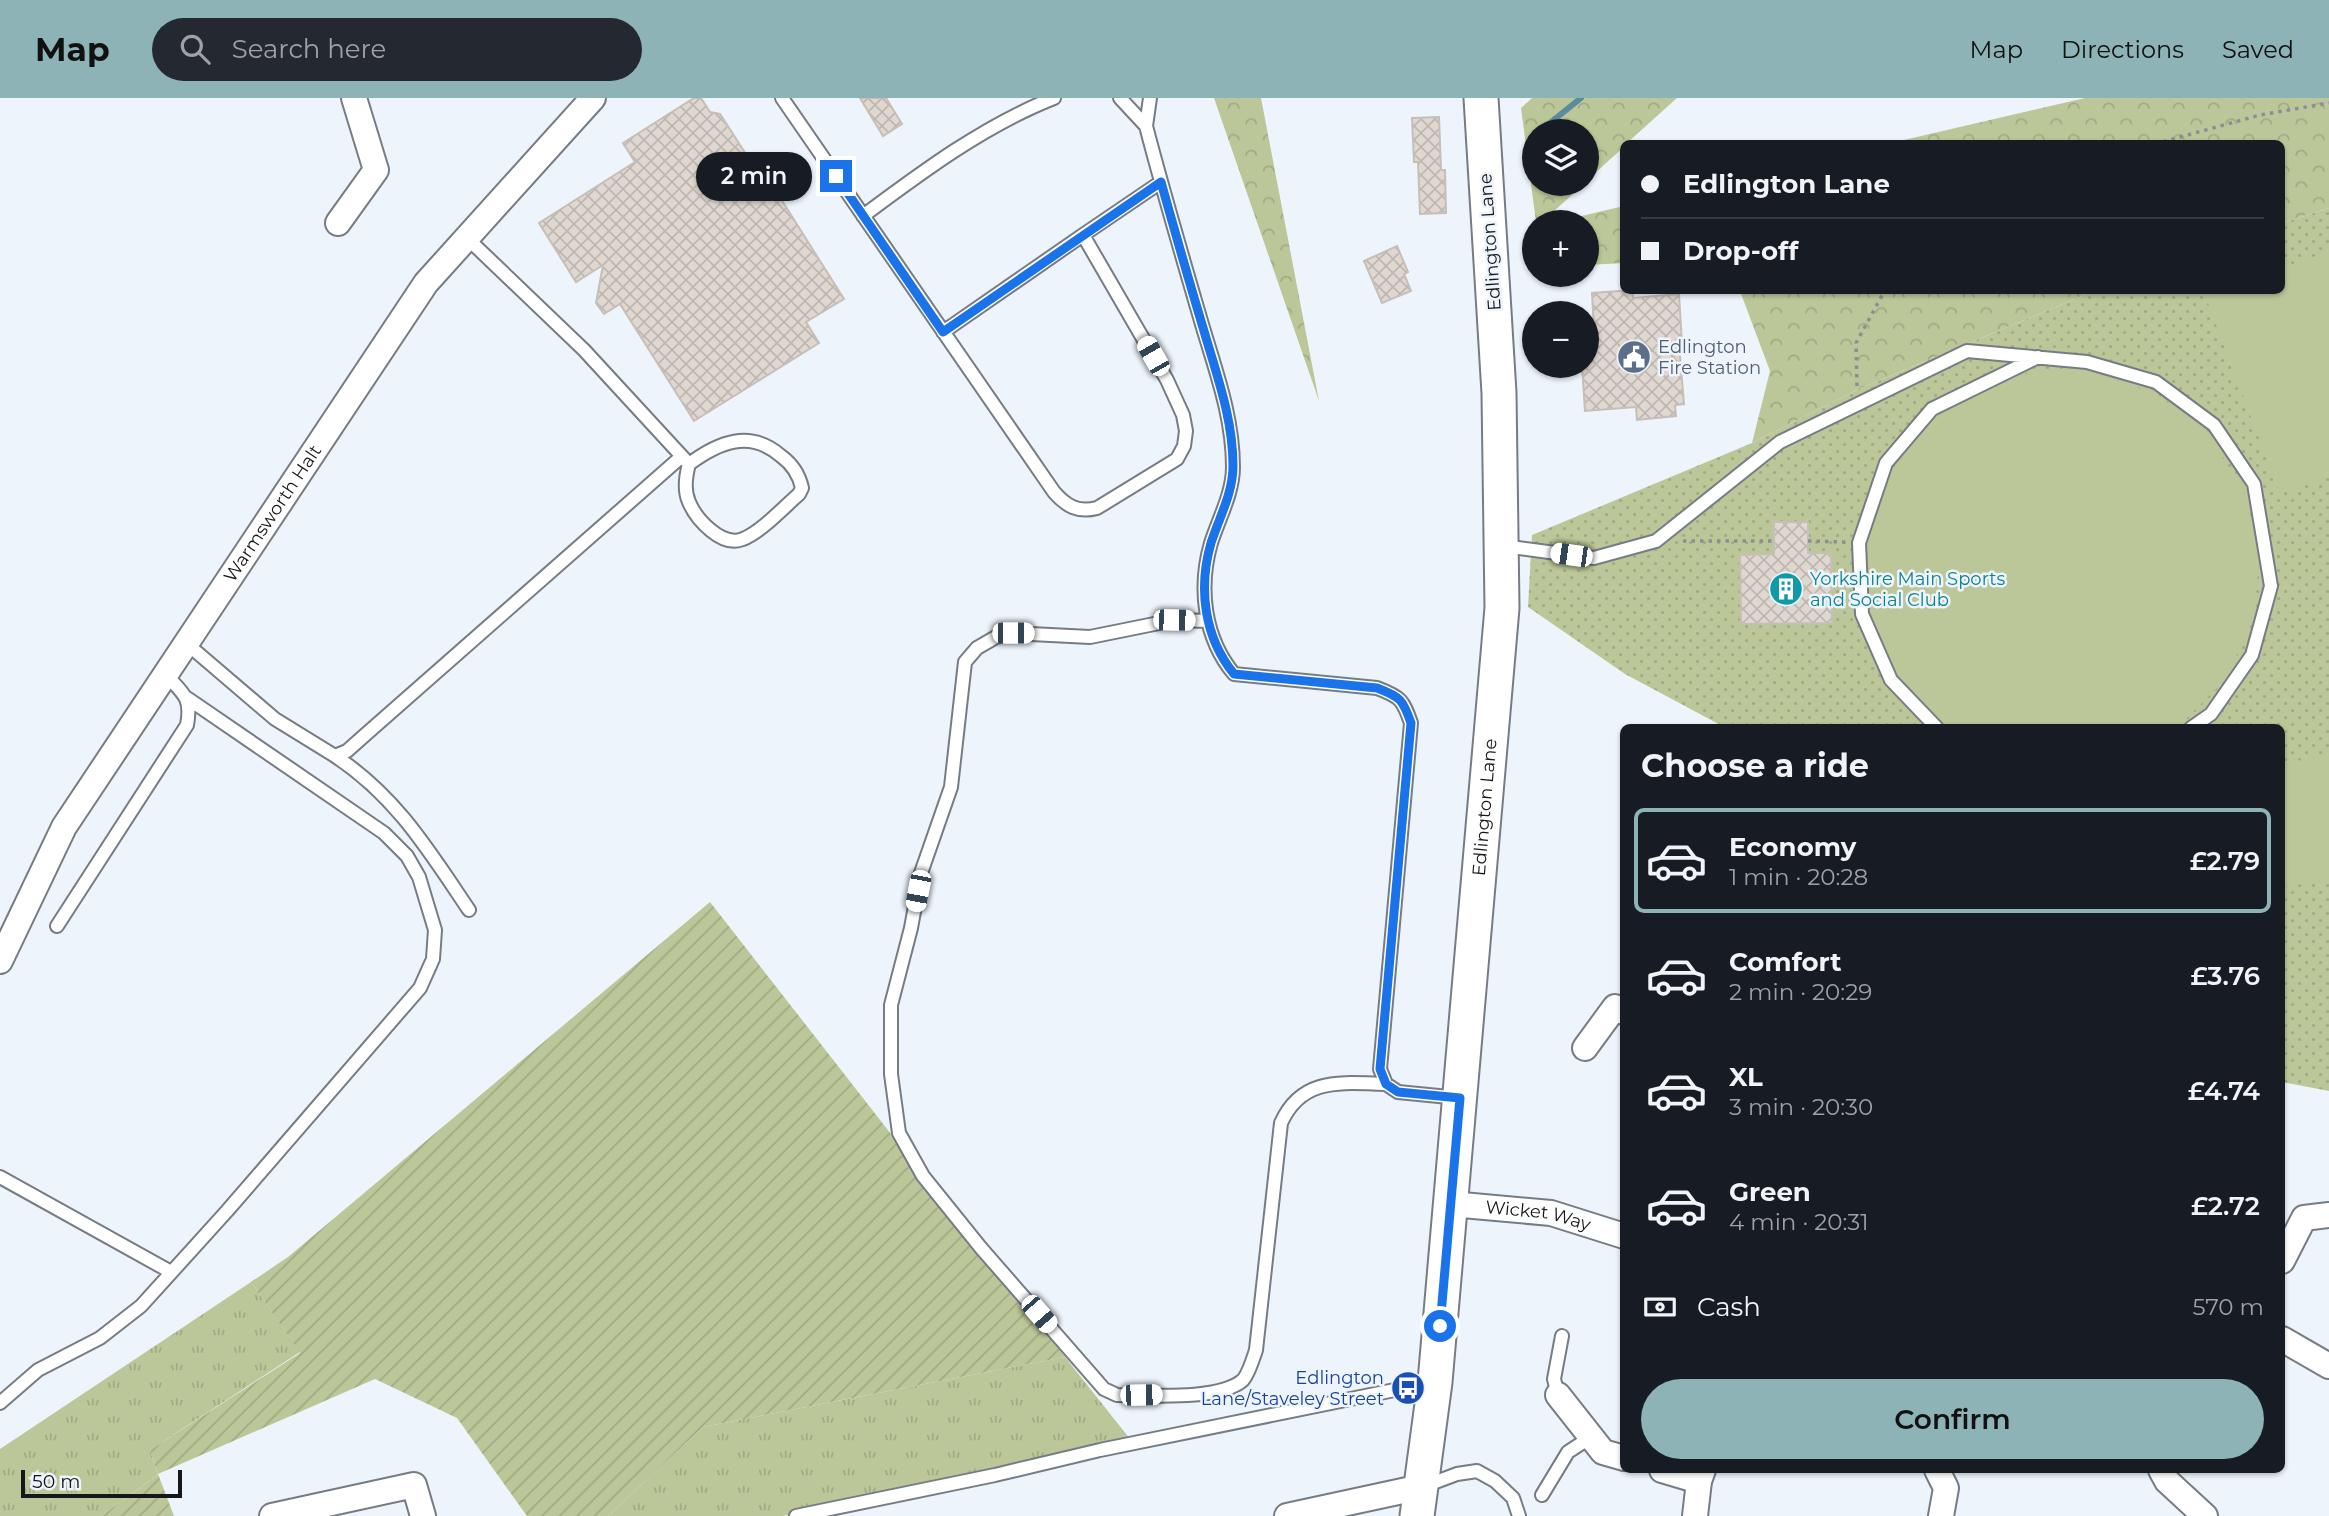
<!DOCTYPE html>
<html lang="en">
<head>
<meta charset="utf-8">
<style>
  body { margin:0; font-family:Montserrat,sans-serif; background:#242831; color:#f1f3f6; height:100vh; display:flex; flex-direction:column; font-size:26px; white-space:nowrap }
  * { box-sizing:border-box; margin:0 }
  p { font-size:23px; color:#9ea1a6 }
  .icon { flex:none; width:38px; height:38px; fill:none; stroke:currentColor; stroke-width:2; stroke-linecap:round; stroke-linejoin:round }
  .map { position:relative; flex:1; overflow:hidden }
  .drawer { position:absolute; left:1620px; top:626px; width:665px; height:749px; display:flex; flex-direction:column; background:#171b24; border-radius:10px; box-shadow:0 2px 5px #0004 }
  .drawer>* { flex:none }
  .guide { position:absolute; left:1620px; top:42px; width:665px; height:154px; border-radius:10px; box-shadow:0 2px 5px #0004; display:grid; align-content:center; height:154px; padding:0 21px; background:#171b24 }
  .buttons { position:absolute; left:1522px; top:21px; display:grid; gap:14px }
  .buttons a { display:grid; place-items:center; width:77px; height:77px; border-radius:50%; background:#171b24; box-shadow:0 2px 5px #0004; font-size:35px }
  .scale { position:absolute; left:21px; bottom:18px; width:161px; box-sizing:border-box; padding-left:7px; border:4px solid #151719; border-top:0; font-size:19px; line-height:24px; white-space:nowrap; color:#151719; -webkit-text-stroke:5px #eef4fc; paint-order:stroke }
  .end { position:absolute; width:32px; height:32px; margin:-16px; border:9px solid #1a73e8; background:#fff; box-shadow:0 0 0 4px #fff }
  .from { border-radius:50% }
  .bubble { position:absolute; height:49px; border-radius:24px; background:#171b24; box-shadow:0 2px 5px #0004; font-size:23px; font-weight:600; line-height:49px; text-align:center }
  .car { position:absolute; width:21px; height:42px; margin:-21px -10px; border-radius:9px; box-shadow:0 0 5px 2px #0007; background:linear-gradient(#fff 24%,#345 0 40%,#fff 0 76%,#345 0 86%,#fff 0) }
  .guide b { display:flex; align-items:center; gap:24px; height:66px; font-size:26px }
  .guide b+b { border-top:2px solid #363941 }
  .guide i { width:18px; height:18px; background:#f1f3f6 }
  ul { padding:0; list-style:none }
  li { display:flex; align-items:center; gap:21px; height:105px; margin:0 14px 10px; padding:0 7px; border:4px solid transparent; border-radius:10px }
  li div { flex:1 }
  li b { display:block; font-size:26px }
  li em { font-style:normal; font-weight:600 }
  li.selected { border-color:#8eb3b6 }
  li>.icon { width:63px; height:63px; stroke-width:1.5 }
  h2 { padding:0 21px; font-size:32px; line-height:84px }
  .pay { display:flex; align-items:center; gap:18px; height:77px; padding:0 21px; font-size:26px }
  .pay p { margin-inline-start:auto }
  .button { display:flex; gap:14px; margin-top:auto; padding:14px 21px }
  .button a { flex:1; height:80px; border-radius:42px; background:#8eb3b6; color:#111; font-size:28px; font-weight:600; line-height:80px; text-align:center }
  header { display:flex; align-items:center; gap:42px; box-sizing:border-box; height:98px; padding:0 35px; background:#8eb3b6; color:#111 }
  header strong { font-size:33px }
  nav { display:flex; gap:38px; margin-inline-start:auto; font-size:24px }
  .search { width:490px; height:63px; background:#242831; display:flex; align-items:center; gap:18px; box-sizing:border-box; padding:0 24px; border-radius:38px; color:#9ea1a6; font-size:26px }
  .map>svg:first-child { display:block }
  .grass { fill:url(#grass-tufts) }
  .forest { fill:url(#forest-crowns) }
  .park { fill:url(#park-dots) }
  .garden { fill:url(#garden-furrows) }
  .pitch { fill:#bcc799 }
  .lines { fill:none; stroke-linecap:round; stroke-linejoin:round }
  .stream { stroke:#5b8c9c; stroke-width:6 }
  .building { fill:url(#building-cross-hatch); stroke:#c6beb7; stroke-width:2 }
  .lane-casing { stroke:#777c84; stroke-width:16 }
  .street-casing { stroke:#777c84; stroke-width:28 }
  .secondary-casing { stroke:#777c84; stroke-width:37 }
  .path { stroke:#8b8f95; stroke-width:3.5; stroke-dasharray:3.5 5; stroke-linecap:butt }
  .lane { stroke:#fff; stroke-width:12 }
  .street { stroke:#fff; stroke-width:24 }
  .secondary { stroke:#fff; stroke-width:33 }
  .route { stroke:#1a73e8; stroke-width:9 }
  .labels { text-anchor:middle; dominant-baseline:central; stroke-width:5; stroke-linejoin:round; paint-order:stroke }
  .street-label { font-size:18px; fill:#151719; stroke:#eef4fc }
  .service-label { font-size:18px; fill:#4e5e75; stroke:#eef4fc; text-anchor:start }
  .culture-label { font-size:18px; fill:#0d838f; stroke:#eef4fc; text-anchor:start }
  .transit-label { font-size:18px; fill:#164399; stroke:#eef4fc; text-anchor:end }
</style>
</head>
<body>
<header>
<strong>Map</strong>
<div class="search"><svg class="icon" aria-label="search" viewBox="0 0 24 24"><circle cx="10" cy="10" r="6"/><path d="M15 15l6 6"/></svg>Search here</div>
<nav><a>Map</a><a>Directions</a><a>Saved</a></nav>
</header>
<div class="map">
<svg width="2329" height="1418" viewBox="0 0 2329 1418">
  <defs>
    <pattern id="grass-tufts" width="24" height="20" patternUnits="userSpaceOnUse" patternTransform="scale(1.75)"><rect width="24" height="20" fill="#bcc799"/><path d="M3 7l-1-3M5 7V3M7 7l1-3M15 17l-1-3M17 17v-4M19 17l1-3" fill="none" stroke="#a1aa83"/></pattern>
    <pattern id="forest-crowns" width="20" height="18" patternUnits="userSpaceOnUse" patternTransform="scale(1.75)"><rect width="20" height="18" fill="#bcc799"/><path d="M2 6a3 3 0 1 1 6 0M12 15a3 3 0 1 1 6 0" fill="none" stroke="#a1aa83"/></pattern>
    <pattern id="park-dots" width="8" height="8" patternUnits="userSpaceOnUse" patternTransform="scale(1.75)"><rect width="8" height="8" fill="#bcc799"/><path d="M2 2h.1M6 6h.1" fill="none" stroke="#a1aa83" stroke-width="1.8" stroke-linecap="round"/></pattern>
    <pattern id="garden-furrows" width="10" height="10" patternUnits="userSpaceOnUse" patternTransform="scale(1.75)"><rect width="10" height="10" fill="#bcc799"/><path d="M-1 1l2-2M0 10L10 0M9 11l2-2" fill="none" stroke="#a1aa83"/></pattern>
    <pattern id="building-cross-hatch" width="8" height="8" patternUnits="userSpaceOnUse" patternTransform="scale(1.75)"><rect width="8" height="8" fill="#dfd7d0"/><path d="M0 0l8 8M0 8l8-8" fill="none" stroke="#beb8b2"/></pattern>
  </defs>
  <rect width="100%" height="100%" fill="#eef4fc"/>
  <!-- grass -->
  <path class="grass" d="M251,1184L300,1254L150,1352L158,1377L101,1418H0V1351Z
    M1065,1259L1134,1346L783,1418H608L703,1329Z"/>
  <!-- forest -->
  <path class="forest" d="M1214,0H1261L1319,303Z
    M1532,0H1677L1627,45L1624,46V49L1587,82V33H1535V86H1584L1542,124H1536L1521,10Z
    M2085,0H2329V110L2282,125V46L1891,45Z
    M1624,108V165L1587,167V124H1556Z
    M1740,193H2094L1861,290L1752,345L1770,273Z"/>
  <!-- park -->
  <path class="park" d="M2329,110V993L2282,984V630H1726L1625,576L1528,509L1532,437L1752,345L1861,290L2094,193L2282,192V125Z"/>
  <!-- garden -->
  <path class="garden" d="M710,804L1065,1259L703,1329L608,1418H527L457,1320L375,1281L158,1376L174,1418H101L158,1377L150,1352L300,1255L251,1184L288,1159Z"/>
  <!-- pitch -->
  <path class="pitch" d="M2329,153V378L2280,396L2206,200L2225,193L2282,192V171Z
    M2033,274L2097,275L2158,297L2208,337L2244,392L2260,456L2253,522L2225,582L2177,630H1950L1933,620L1892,571L1868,511L1865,447L1883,385L1920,332L1972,294Z
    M2329,658V782L2282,789V665Z"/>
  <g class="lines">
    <!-- stream -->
    <path class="stream" d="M1545,29L1581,0"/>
  </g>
  <!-- building -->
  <path class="building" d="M694,0H701L710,14L720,16L755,70L762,71L844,201L806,224L819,245L694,323L620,206L604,216L596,205L603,167L576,184L539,125L635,64L623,45Z
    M860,0H886L902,26L883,38Z
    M1439,19L1441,72H1445L1446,115L1420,116L1418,64H1414L1412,20Z
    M1397,148L1408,174L1404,176L1411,193L1382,205L1364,163Z
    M1632,192L1633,200L1679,196L1682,246H1679L1684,306L1675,307L1676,318L1637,322L1636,309L1585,313L1582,268H1587V250L1595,249L1592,195Z
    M1774,424H1808V455H1831L1832,525L1741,526L1740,457L1774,456Z"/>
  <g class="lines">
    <!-- lane casing -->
    <g class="lane-casing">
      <path id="lane" d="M782,0L1054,394C1066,408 1078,415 1097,410L1177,361L1184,348L1186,333L1183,317L1167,282L1083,137L1161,84
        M1120,0L1146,28
        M1150,0L1146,28C1163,93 1182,158 1201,223C1215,271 1233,318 1233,369C1233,395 1219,420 1211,445C1198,490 1204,540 1234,576L1377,590C1401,599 1403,602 1411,625L1380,971L1386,986L1398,994L1459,1000
        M863,118C922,74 985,27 1054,0
        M467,140L584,252L689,366C686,377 684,393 689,404C696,421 722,450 743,441C761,434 784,409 799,396L802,390C799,376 792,366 781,358C750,331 719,344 689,366
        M943,234L1083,137
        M1503,448L1594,460L1656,443L1780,344L1967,253L2087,264L2156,284L2214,327L2254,386L2271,488L2252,557L2211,616L2191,630
        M1208,523L1174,522L1090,539L1013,535L996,539L977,550L965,564L951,689L921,775L911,830L891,907V976L899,1035L923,1078L981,1150L1104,1291L1117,1297C1148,1297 1220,1303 1243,1282C1249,1275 1253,1261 1256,1252L1281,1025C1302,978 1343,985 1386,986
        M186,545L275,621L335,658L347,653L365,637L681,359
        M1937,630L1891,582L1862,516L1859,445L1886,365L1932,311L2038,259
        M335,658C396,698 429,753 469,812
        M57,828L187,627C192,600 184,596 166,577
        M0,1079L171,1174
        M1558,1297L1554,1281L1562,1238
        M0,1305L38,1272L100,1240L141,1208L227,1113L420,890L433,861L435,832L419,779L407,758L384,735L187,600
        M1425,1388L1457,1376L1477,1373L1495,1383L1513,1400L1519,1418
        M1542,1397L1568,1354L1591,1339
        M796,1418L995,1377L1100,1352L1434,1284"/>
    </g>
    <!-- street casing -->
    <g class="street-casing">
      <g id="street">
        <path d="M338,125L376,72L354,0"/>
        <path id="s1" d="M0,863L64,729L426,185L593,0"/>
        <path d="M1585,950L1615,909L1624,914"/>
        <path id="s2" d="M1451,1106L1551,1115L1624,1138"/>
        <path d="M2282,1163L2304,1120L2329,1117"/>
        <path d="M2282,1241L2329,1268"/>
        <path d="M1558,1297L1603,1354L1624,1360"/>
        <path d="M1662,1372L1699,1383"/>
        <path d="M1937,1372L1946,1390L1941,1418"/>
        <path d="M2161,1372L2167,1383L2205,1418"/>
        <path d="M272,1418L414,1387L423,1418"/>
        <path d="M1287,1418L1421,1389"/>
        <path d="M1695,1418L1699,1383L1703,1372"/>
      </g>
    </g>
    <!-- secondary casing -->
    <g class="secondary-casing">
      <g id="secondary">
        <path id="s3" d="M1417,1418L1435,1284L1502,510L1499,295L1481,0"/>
      </g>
    </g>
    <!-- path -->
    <path class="path" d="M2155,46L2260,17L2329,5
      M1857,288L1856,245L1885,192
      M1683,443H1774
      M1808,443L1845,444"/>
    <!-- lane -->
    <use href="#lane" class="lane"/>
    <!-- street -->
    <use href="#street" class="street"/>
    <!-- secondary -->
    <use href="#secondary" class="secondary"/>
  </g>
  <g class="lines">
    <!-- route -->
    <path class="route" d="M836,78L943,234L1161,84C1175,134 1189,183 1204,233C1217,278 1233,321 1233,368C1233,395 1219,420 1211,445C1198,490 1204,539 1234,576L1377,590C1401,599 1403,602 1411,625L1380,971L1386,986L1398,994L1460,1000L1440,1228"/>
  </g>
  <!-- icons -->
  <defs>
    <g id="civic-disc" transform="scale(1.75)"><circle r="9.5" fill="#5c6f8a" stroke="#eef4fc"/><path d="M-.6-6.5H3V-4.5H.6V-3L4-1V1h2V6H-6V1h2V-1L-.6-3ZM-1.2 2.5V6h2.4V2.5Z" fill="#fff"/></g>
    <g id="building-disc" transform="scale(1.75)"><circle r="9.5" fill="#0f9aa8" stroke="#eef4fc"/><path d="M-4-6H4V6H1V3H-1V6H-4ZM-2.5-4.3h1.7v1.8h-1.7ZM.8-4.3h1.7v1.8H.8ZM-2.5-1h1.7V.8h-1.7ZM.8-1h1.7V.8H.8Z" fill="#fff"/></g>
    <g id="bus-disc" transform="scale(1.75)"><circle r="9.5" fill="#1a4fb4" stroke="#eef4fc"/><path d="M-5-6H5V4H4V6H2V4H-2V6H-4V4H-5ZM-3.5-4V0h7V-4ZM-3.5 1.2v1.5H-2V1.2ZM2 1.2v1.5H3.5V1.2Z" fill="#fff"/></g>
  </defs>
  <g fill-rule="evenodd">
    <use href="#civic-disc" x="1634" y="259"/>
    <use href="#building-disc" x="1786" y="491"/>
    <use href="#bus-disc" x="1408" y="1290"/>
  </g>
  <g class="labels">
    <!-- street labels -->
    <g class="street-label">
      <text transform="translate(1490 144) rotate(-94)">Edlington Lane</text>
      <text stroke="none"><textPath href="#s1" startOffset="525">Warmsworth Halt</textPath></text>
      <text stroke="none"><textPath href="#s3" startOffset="712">Edlington Lane</textPath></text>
      <text stroke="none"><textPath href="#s2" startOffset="88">Wicket Way</textPath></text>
    </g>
    <!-- service labels -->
    <g class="service-label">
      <text x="1658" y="249">Edlington<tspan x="1658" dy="21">Fire Station</tspan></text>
    </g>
    <!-- culture labels -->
    <g class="culture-label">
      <text x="1810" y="481">Yorkshire Main Sports<tspan x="1810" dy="21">and Social Club</tspan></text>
    </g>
    <!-- transit labels -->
    <g class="transit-label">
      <text x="1384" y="1280">Edlington<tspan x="1384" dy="21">Lane/Staveley Street</tspan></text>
    </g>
  </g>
</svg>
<div class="buttons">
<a><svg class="icon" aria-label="layers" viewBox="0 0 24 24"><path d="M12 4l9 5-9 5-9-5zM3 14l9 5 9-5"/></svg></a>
<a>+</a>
<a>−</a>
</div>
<div class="scale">50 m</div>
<i class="end from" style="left:1440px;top:1228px"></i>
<i class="end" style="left:836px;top:78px"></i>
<div class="bubble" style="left:696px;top:54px;width:116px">2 min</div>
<i class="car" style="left:1153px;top:258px;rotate:330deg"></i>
<i class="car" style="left:1571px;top:457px;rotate:278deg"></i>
<i class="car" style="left:1174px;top:522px;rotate:91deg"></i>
<i class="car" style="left:1013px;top:535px;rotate:90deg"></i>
<i class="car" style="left:918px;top:793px;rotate:191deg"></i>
<i class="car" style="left:1039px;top:1216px;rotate:139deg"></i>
<i class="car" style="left:1141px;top:1297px;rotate:89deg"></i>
<div class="guide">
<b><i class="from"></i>Edlington Lane</b>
<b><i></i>Drop-off</b>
</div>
<section class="drawer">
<h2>Choose a ride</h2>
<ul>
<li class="selected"><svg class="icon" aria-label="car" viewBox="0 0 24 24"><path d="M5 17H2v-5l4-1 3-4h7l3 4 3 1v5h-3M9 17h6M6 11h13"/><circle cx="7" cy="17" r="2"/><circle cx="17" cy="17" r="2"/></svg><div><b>Economy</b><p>1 min · 20:28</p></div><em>£2.79</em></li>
<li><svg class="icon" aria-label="car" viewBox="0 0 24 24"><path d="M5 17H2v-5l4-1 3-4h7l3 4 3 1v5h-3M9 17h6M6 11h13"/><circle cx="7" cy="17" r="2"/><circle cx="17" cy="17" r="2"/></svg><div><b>Comfort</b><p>2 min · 20:29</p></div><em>£3.76</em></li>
<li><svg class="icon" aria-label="car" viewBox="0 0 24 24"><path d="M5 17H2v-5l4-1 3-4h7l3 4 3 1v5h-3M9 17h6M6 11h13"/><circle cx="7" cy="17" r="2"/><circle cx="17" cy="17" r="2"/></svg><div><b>XL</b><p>3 min · 20:30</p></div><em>£4.74</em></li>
<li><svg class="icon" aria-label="car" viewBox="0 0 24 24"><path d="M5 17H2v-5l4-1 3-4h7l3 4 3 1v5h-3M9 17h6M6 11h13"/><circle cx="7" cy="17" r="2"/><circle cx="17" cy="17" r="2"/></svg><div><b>Green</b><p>4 min · 20:31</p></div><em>£2.72</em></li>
</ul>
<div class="pay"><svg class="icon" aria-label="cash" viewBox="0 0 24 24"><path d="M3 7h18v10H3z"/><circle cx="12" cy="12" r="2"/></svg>Cash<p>570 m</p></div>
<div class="button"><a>Confirm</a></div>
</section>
</div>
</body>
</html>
